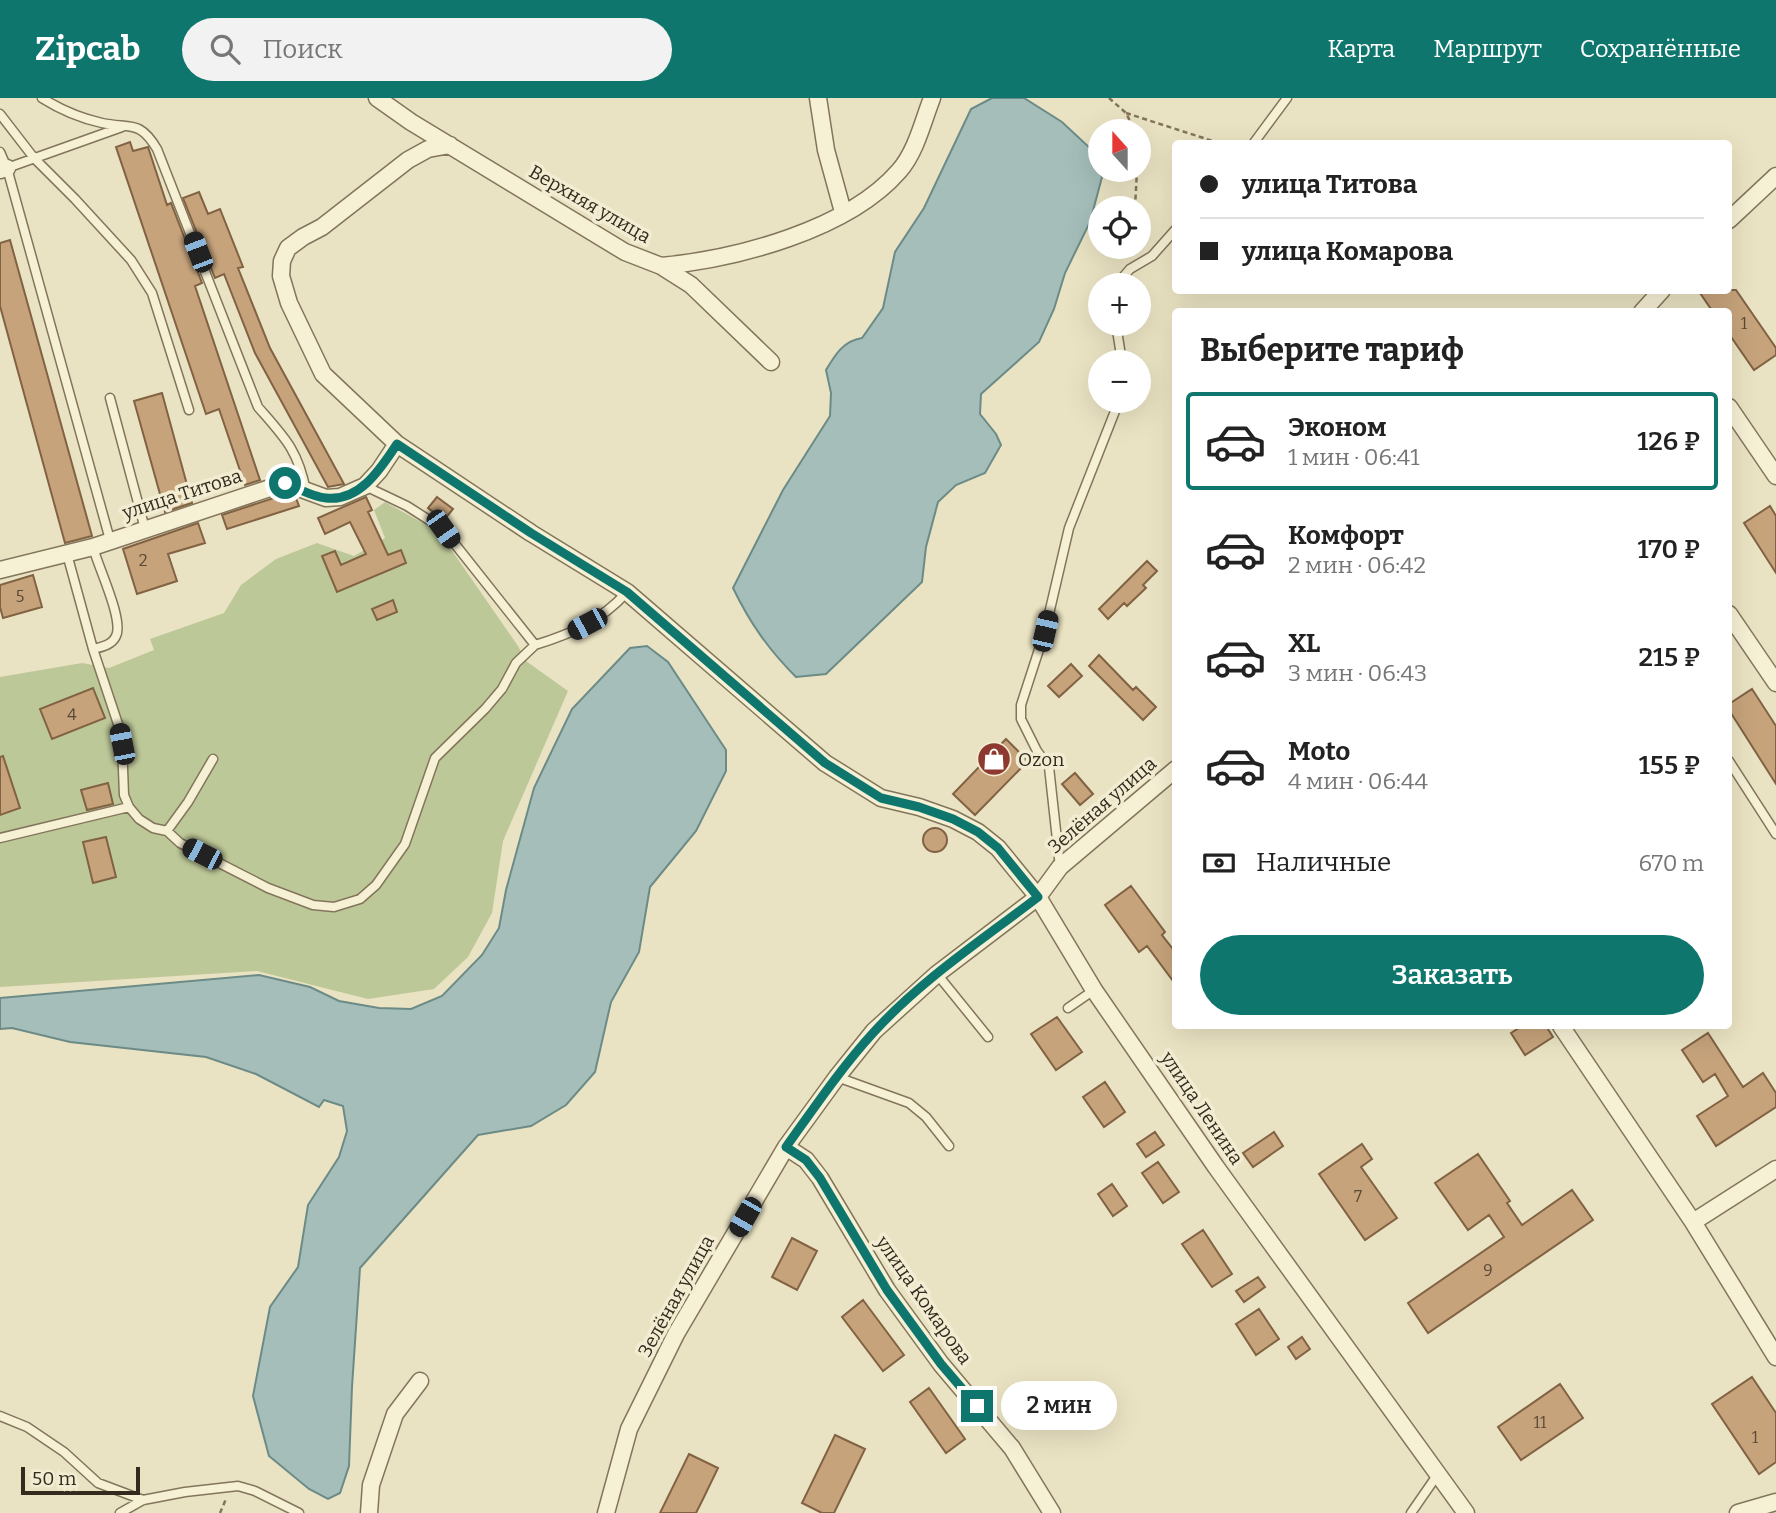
<!DOCTYPE html>
<html lang="ru">
<head>
<meta charset="utf-8">
<style>
  body { margin:0; font-family:Bitter,serif; background:#f2f2f2; color:#222; height:100vh; display:flex; flex-direction:column; font-size:26px; white-space:nowrap }
  * { box-sizing:border-box; margin:0 }
  p { font-size:23px; color:#767676 }
  .icon { flex:none; width:38px; height:38px; fill:none; stroke:currentColor; stroke-width:2; stroke-linecap:round; stroke-linejoin:round }
  .map { position:relative; flex:1; overflow:hidden }
  .panel { position:absolute; left:1172px; top:210px; width:560px; height:721px; display:flex; flex-direction:column; background:#fff; border-radius:7px; box-shadow:0 7px 28px #0002 }
  .panel>* { flex:none }
  .hud { position:absolute; left:1172px; top:42px; width:560px; height:154px; border-radius:7px; box-shadow:0 7px 28px #0002; display:grid; align-content:center; height:154px; padding:0 28px; background:#fff }
  .needle { width:46px; rotate:339deg }
  .controls { position:absolute; left:1088px; top:21px; display:grid; gap:14px }
  .controls a { display:grid; place-items:center; width:63px; height:63px; border-radius:50%; background:#fff; box-shadow:0 7px 28px #0002; font-size:35px }
  .scale { position:absolute; left:21px; bottom:18px; width:119px; box-sizing:border-box; padding-left:7px; border:4px solid #342b1e; border-top:0; font-size:19px; line-height:24px; white-space:nowrap; color:#342b1e; -webkit-text-stroke:5px #f2edd2; paint-order:stroke }
  .end { position:absolute; width:32px; height:32px; margin:-16px; border:9px solid #0f766e; background:#fff; box-shadow:0 0 0 4px #fff }
  .from { border-radius:50% }
  .bubble { position:absolute; height:49px; border-radius:24px; background:#fff; box-shadow:0 7px 28px #0002; font-size:23px; font-weight:600; line-height:49px; text-align:center }
  .car { position:absolute; width:21px; height:42px; margin:-21px -10px; border-radius:9px; box-shadow:0 0 5px 2px #0007; background:linear-gradient(#222 24%,#8ab4d8 0 40%,#222 0 76%,#8ab4d8 0 86%,#222 0) }
  .hud b { display:flex; align-items:center; gap:24px; height:66px; font-size:26px }
  .hud b+b { border-top:2px solid #e0e0e0 }
  .hud i { width:18px; height:18px; background:#222 }
  ul { padding:0; list-style:none }
  li { display:flex; align-items:center; gap:21px; height:98px; margin:0 14px 10px; padding:0 14px; border:4px solid transparent; border-radius:7px }
  li div { flex:1 }
  li b { display:block; font-size:26px }
  li em { font-style:normal; font-weight:600 }
  li.on { border-color:#0f766e }
  li>.icon { width:63px; height:63px; stroke-width:1.5 }
  h2 { padding:0 28px; font-size:32px; line-height:84px }
  .pay { display:flex; align-items:center; gap:18px; height:77px; padding:0 28px; font-size:26px }
  .pay p { margin-inline-start:auto }
  .primary-button { display:flex; gap:14px; margin-top:auto; padding:14px 28px }
  .primary-button a { flex:1; height:80px; border-radius:42px; background:#0f766e; color:#fff; font-size:28px; font-weight:600; line-height:80px; text-align:center }
  header { display:flex; align-items:center; gap:42px; box-sizing:border-box; height:98px; padding:0 35px; background:#0f766e; color:#fff }
  header strong { font-size:33px }
  nav { display:flex; gap:38px; margin-inline-start:auto; font-size:24px }
  .search { width:490px; height:63px; background:#f2f2f2; display:flex; align-items:center; gap:18px; box-sizing:border-box; padding:0 24px; border-radius:38px; color:#767676; font-size:26px }
  .map>svg:first-child { display:block }
  .green { fill:#bdc898 }
  .water { fill:#a5beb9; stroke:#6c8b87; stroke-width:2 }
  .building { fill:#c6a37b; stroke:#816243; stroke-width:2 }
  .lines { fill:none; stroke-linecap:round; stroke-linejoin:round }
  .lane-casing { stroke:#83755b; stroke-width:11 }
  .street-casing { stroke:#83755b; stroke-width:19 }
  .path { stroke:#83755b; stroke-width:2.5; stroke-dasharray:5 3.5; stroke-linecap:butt }
  .lane { stroke:#f6f0d5; stroke-width:8 }
  .street { stroke:#f6f0d5; stroke-width:16 }
  .route { stroke:#0f766e; stroke-width:9 }
  .labels { text-anchor:middle; dominant-baseline:central; stroke-width:7; stroke-linejoin:round; paint-order:stroke }
  .number-label { font-size:16px; fill:#584935 }
  .street-label { font-size:19px; fill:#342b1e; stroke:#f2edd2 }
  .poi-label { font-size:19px; fill:#342b1e; stroke:#f2edd2; text-anchor:start }
</style>
</head>
<body>
<header>
<strong>Zipcab</strong>
<div class="search"><svg class="icon" aria-label="search" viewBox="0 0 24 24"><circle cx="10" cy="10" r="6"/><path d="M15 15l6 6"/></svg>Поиск</div>
<nav><a>Карта</a><a>Маршрут</a><a>Сохранённые</a></nav>
</header>
<div class="map">
<svg width="1776" height="1415" viewBox="0 0 1776 1415">
  <rect width="100%" height="100%" fill="#eae3c3"/>
  <!-- green -->
  <path class="green" d="M385,404L439,434L518,548L526,563L568,593L503,743L492,815L468,859L434,891L368,901L257,873L0,889V579L82,565L109,570L154,552L150,541L224,515L241,487L276,461L317,445L354,458L385,440L374,412Z"/>
  <!-- water -->
  <path class="water" d="M992,0H1024L1062,24L1091,51L1102,79L1090,124L1065,175L1054,211L1039,244L981,296L980,316L996,336L1001,347L985,375L956,387L938,404L926,449L922,484L826,576L796,579C768,551 750,525 733,490L783,392L830,318L831,295L826,272C835,257 843,243 862,240L883,210L895,154L924,110L971,11Z
    M647,548L668,564L726,652V673L696,733L650,789L639,854L611,904L595,974L566,1007L531,1028L478,1037L360,1170L352,1289L349,1368L340,1395L328,1401L309,1391L269,1358L253,1298L270,1209L298,1169L308,1107L339,1059L347,1033L343,1008L324,1002L319,1009L256,976L206,959L70,944L12,930L0,931V900L259,877L310,889L339,903L379,910L411,911L442,898L482,857L499,830L506,792L534,690L572,611L630,550Z"/>
  <!-- building -->
  <path class="building" d="M130,44L133,53L148,49L167,107L171,105L202,185L195,188L260,382L245,387L219,311L206,316L116,49Z
    M199,94L208,116L220,111L243,169L238,170L270,250L344,386L328,389L255,255L224,176L215,180L183,100Z
    M10,142L92,438L65,445L0,208V145Z
    M1698,192H1736L1776,250V257L1754,272L1729,236V214H1713Z
    M162,295L192,405L165,414L134,303Z
    M286,396L296,400L299,408L227,431L222,417Z
    M366,399L372,412L368,414L388,457L401,452L406,465L337,494L322,458L335,453L341,467L366,456L350,424L325,436L318,420Z
    M437,399L453,411L444,422L428,410Z
    M1770,408L1776,418V475L1744,425Z
    M198,425L205,445L168,456L177,483L137,496L123,451Z
    M1147,463L1157,473L1143,487L1146,490L1127,508L1124,505L1108,521L1099,511Z
    M33,477L42,509L3,520L0,509V487Z
    M393,502L397,514L377,522L372,511Z
    M1099,557L1133,592L1136,589L1156,609L1143,622L1089,568Z
    M1071,566L1082,578L1059,599L1048,588Z
    M93,590L105,620L52,641L40,611Z
    M1752,591L1776,628V686L1729,612V606Z
    M1006,641L1028,663L975,717L953,696Z
    M3,658L20,710L0,717V659Z
    M1075,675L1093,696L1080,707L1062,686Z
    M108,685L113,706L87,712L81,692Z
    M923 742a12 12 0 1 1 24 0a12 12 0 1 1-24 0Z
    M106,739L116,779L93,785L83,744Z
    M1131,788L1165,834L1162,837L1176,855V887L1147,848L1139,854L1105,807Z
    M1057,919L1082,954L1056,972L1031,936Z
    M1522,928H1546L1553,939L1525,957L1511,935Z
    M1708,935L1743,989L1763,975L1776,995V1009L1716,1048L1697,1018L1728,998L1715,976L1703,984L1682,952Z
    M1105,984L1125,1014L1104,1029L1083,999Z
    M1155,1034L1164,1047L1146,1059L1137,1046Z
    M1274,1034L1283,1048L1253,1069L1243,1055Z
    M1362,1046L1372,1061L1361,1069L1397,1120L1365,1142L1319,1076Z
    M1478,1056L1510,1103L1507,1105L1522,1127L1572,1092L1593,1122L1428,1235L1408,1205L1504,1139L1489,1117L1468,1132L1435,1085Z
    M1158,1064L1179,1094L1163,1105L1142,1075Z
    M1112,1086L1127,1108L1113,1118L1098,1096Z
    M1203,1132L1232,1176L1212,1189L1182,1146Z
    M792,1140L817,1153L797,1192L772,1179Z
    M1258,1179L1265,1189L1244,1204L1236,1193Z
    M863,1202L904,1257L883,1273L842,1219Z
    M1259,1211L1279,1241L1256,1257L1236,1226Z
    M1302,1239L1310,1251L1296,1261L1288,1249Z
    M1752,1279L1776,1315V1364L1759,1376L1712,1306Z
    M1560,1286L1583,1320L1521,1362L1498,1329Z
    M929,1290L965,1341L946,1355L910,1304Z
    M835,1337L865,1351L834,1415H822L802,1405Z
    M689,1356L718,1370L703,1401L696,1415H660Z"/>
  <g class="lines">
    <!-- lane casing -->
    <g class="lane-casing">
      <path id="lane" d="M42,0C61,12 80,20 102,25C130,31 139,21 157,51L258,309C285,340 298,352 306,393
        M0,16L34,60L75,101L131,162L152,195L189,312
        M1253,46L1287,0
        M0,54L7,70L110,442
        M7,70L122,29
        M1116,187L1130,171L1152,158L1176,131
        M1116,226L1122,264
        M110,300L145,431
        M67,456L93,551L119,629L122,645L124,697L129,709L139,721L153,730L167,733L180,745L268,790L313,807L334,809L360,801L376,787L405,746L435,660L485,611L502,591L516,565L535,547L443,431L407,408L365,388
        M535,547C571,536 601,523 627,494
        M93,551C102,549 112,547 116,538C124,522 98,469 93,449
        M1729,663L1776,736
        M167,733L188,704L213,661
        M0,740L129,709
        M1060,769L1049,669L1037,653L1021,621V607L1045,533L1069,430L1119,303
        M937,876L988,939
        M1068,910L1094,892
        M837,979L909,1005L926,1019L949,1048
        M0,1318L27,1329L64,1354L98,1385L143,1402
        M120,1415L143,1402L185,1394L238,1388L255,1393L299,1415
        M1411,1415L1438,1376"/>
    </g>
    <!-- street casing -->
    <g class="street-casing">
      <path id="street" d="M377,0L411,24L625,154L661,168L691,187L771,264
        M818,0L826,52L843,114
        M450,47L428,51L408,62L322,129L303,139L288,150L282,163L281,178L289,205L323,276L397,346L531,435L627,494L825,665L881,700L919,709L953,721L978,734L998,750L1038,799L1094,892L1216,1069L1466,1415
        M0,72L7,70
        M1729,122L1776,78
        M661,168C736,161 848,132 899,73C916,54 923,23 932,0
        M1642,214L1662,192
        M1729,309L1776,378
        M0,472L93,449L285,385L326,400L340,399L365,388L379,373L397,346
        M1729,516L1776,585
        M1561,928L1693,1124L1776,1259
        M786,1049L806,1062L820,1080L887,1192L941,1266L1012,1350L1052,1415
        M1693,1124L1776,1071
        M369,1415L371,1387L395,1316L420,1283
        M606,1415L629,1331L676,1236L786,1049L837,979L874,933L937,876L1038,799L1060,769L1176,671
        M1738,1415L1776,1404"/>
    </g>
    <!-- path -->
    <path class="path" d="M1109,0L1126,15L1135,33
      M1126,15L1222,46
      M1135,110L1137,72
      M220,1415L226,1401"/>
    <!-- lane -->
    <use href="#lane" class="lane"/>
    <!-- street -->
    <use href="#street" class="street"/>
  </g>
  <g class="lines">
    <!-- route -->
    <path class="route" d="M285,385C297,390 313,399 326,400C360,404 381,370 397,346L531,435L627,494L825,665L881,700L919,709L953,721L978,734L998,750L1038,799C982,842 921,882 873,935C841,970 814,1010 786,1049L806,1062L820,1080L887,1192L941,1266L977,1308"/>
  </g>
  <!-- icons -->
  <defs>
    <g id="shop-disc" transform="scale(1.75)"><circle r="9.5" fill="#8e392f" stroke="#f2edd2"/><path d="M-5-2.5h2.3a2.7 3.5 0 0 1 5.4 0H5L5.5 6h-11ZM-1.5-2.5h3a1.5 2.3 0 0 0-3 0Z" fill="#fff"/></g>
  </defs>
  <g fill-rule="evenodd">
    <use href="#shop-disc" x="994" y="661"/>
  </g>
  <g class="labels">
    <!-- number labels -->
    <g class="number-label">
      <text x="1744" y="225">1</text>
      <text x="143" y="462">2</text>
      <text x="20" y="498">5</text>
      <text x="72" y="616">4</text>
      <text x="1358" y="1098">7</text>
      <text x="1488" y="1172">9</text>
      <text x="1540" y="1324">11</text>
      <text x="1755" y="1339">1</text>
    </g>
    <!-- street labels -->
    <g class="street-label">
      <text transform="translate(590 106) rotate(30)">Верхняя улица</text>
      <text transform="translate(182 396) rotate(-18)">улица Титова</text>
      <text transform="translate(1102 707) rotate(-41)">Зелёная улица</text>
      <text transform="translate(1202 1010) rotate(56)">улица Ленина</text>
      <text transform="translate(676 1198) rotate(-61)">Зелёная улица</text>
      <text transform="translate(924 1202) rotate(55)">улица Комарова</text>
    </g>
    <!-- poi labels -->
    <g class="poi-label">
      <text x="1018" y="661">Ozon</text>
    </g>
  </g>
</svg>
<div class="controls">
<a><svg class="needle" viewBox="-14 -14 28 28"><path d="M0-13l5 13h-10z" fill="#e53935"/><path d="M0 13l5-13h-10z" fill="#767676"/></svg></a>
<a><svg class="icon" aria-label="locate" viewBox="0 0 24 24"><circle cx="12" cy="12" r="6"/><path d="M12 2v4M12 18v4M2 12h4M18 12h4"/></svg></a>
<a>+</a>
<a>−</a>
</div>
<div class="scale">50 m</div>
<i class="end from" style="left:285px;top:385px"></i>
<i class="end" style="left:977px;top:1308px"></i>
<div class="bubble" style="left:1001px;top:1283px;width:116px">2 мин</div>
<i class="car" style="left:198px;top:154px;rotate:339deg"></i>
<i class="car" style="left:443px;top:431px;rotate:145deg"></i>
<i class="car" style="left:587px;top:526px;rotate:242deg"></i>
<i class="car" style="left:1045px;top:533px;rotate:13deg"></i>
<i class="car" style="left:122px;top:646px;rotate:349deg"></i>
<i class="car" style="left:202px;top:756px;rotate:297deg"></i>
<i class="car" style="left:745px;top:1119px;rotate:210deg"></i>
<div class="hud">
<b><i class="from"></i>улица Титова</b>
<b><i></i>улица Комарова</b>
</div>
<section class="panel">
<h2>Выберите тариф</h2>
<ul>
<li class="on"><svg class="icon" aria-label="car" viewBox="0 0 24 24"><path d="M5 17H2v-5l4-1 3-4h7l3 4 3 1v5h-3M9 17h6M6 11h13"/><circle cx="7" cy="17" r="2"/><circle cx="17" cy="17" r="2"/></svg><div><b>Эконом</b><p>1 мин · 06:41</p></div><em>126 ₽</em></li>
<li><svg class="icon" aria-label="car" viewBox="0 0 24 24"><path d="M5 17H2v-5l4-1 3-4h7l3 4 3 1v5h-3M9 17h6M6 11h13"/><circle cx="7" cy="17" r="2"/><circle cx="17" cy="17" r="2"/></svg><div><b>Комфорт</b><p>2 мин · 06:42</p></div><em>170 ₽</em></li>
<li><svg class="icon" aria-label="car" viewBox="0 0 24 24"><path d="M5 17H2v-5l4-1 3-4h7l3 4 3 1v5h-3M9 17h6M6 11h13"/><circle cx="7" cy="17" r="2"/><circle cx="17" cy="17" r="2"/></svg><div><b>XL</b><p>3 мин · 06:43</p></div><em>215 ₽</em></li>
<li><svg class="icon" aria-label="car" viewBox="0 0 24 24"><path d="M5 17H2v-5l4-1 3-4h7l3 4 3 1v5h-3M9 17h6M6 11h13"/><circle cx="7" cy="17" r="2"/><circle cx="17" cy="17" r="2"/></svg><div><b>Moto</b><p>4 мин · 06:44</p></div><em>155 ₽</em></li>
</ul>
<div class="pay"><svg class="icon" aria-label="cash" viewBox="0 0 24 24"><path d="M3 7h18v10H3z"/><circle cx="12" cy="12" r="2"/></svg>Наличные<p>670 m</p></div>
<div class="primary-button"><a>Заказать</a></div>
</section>
</div>
</body>
</html>
